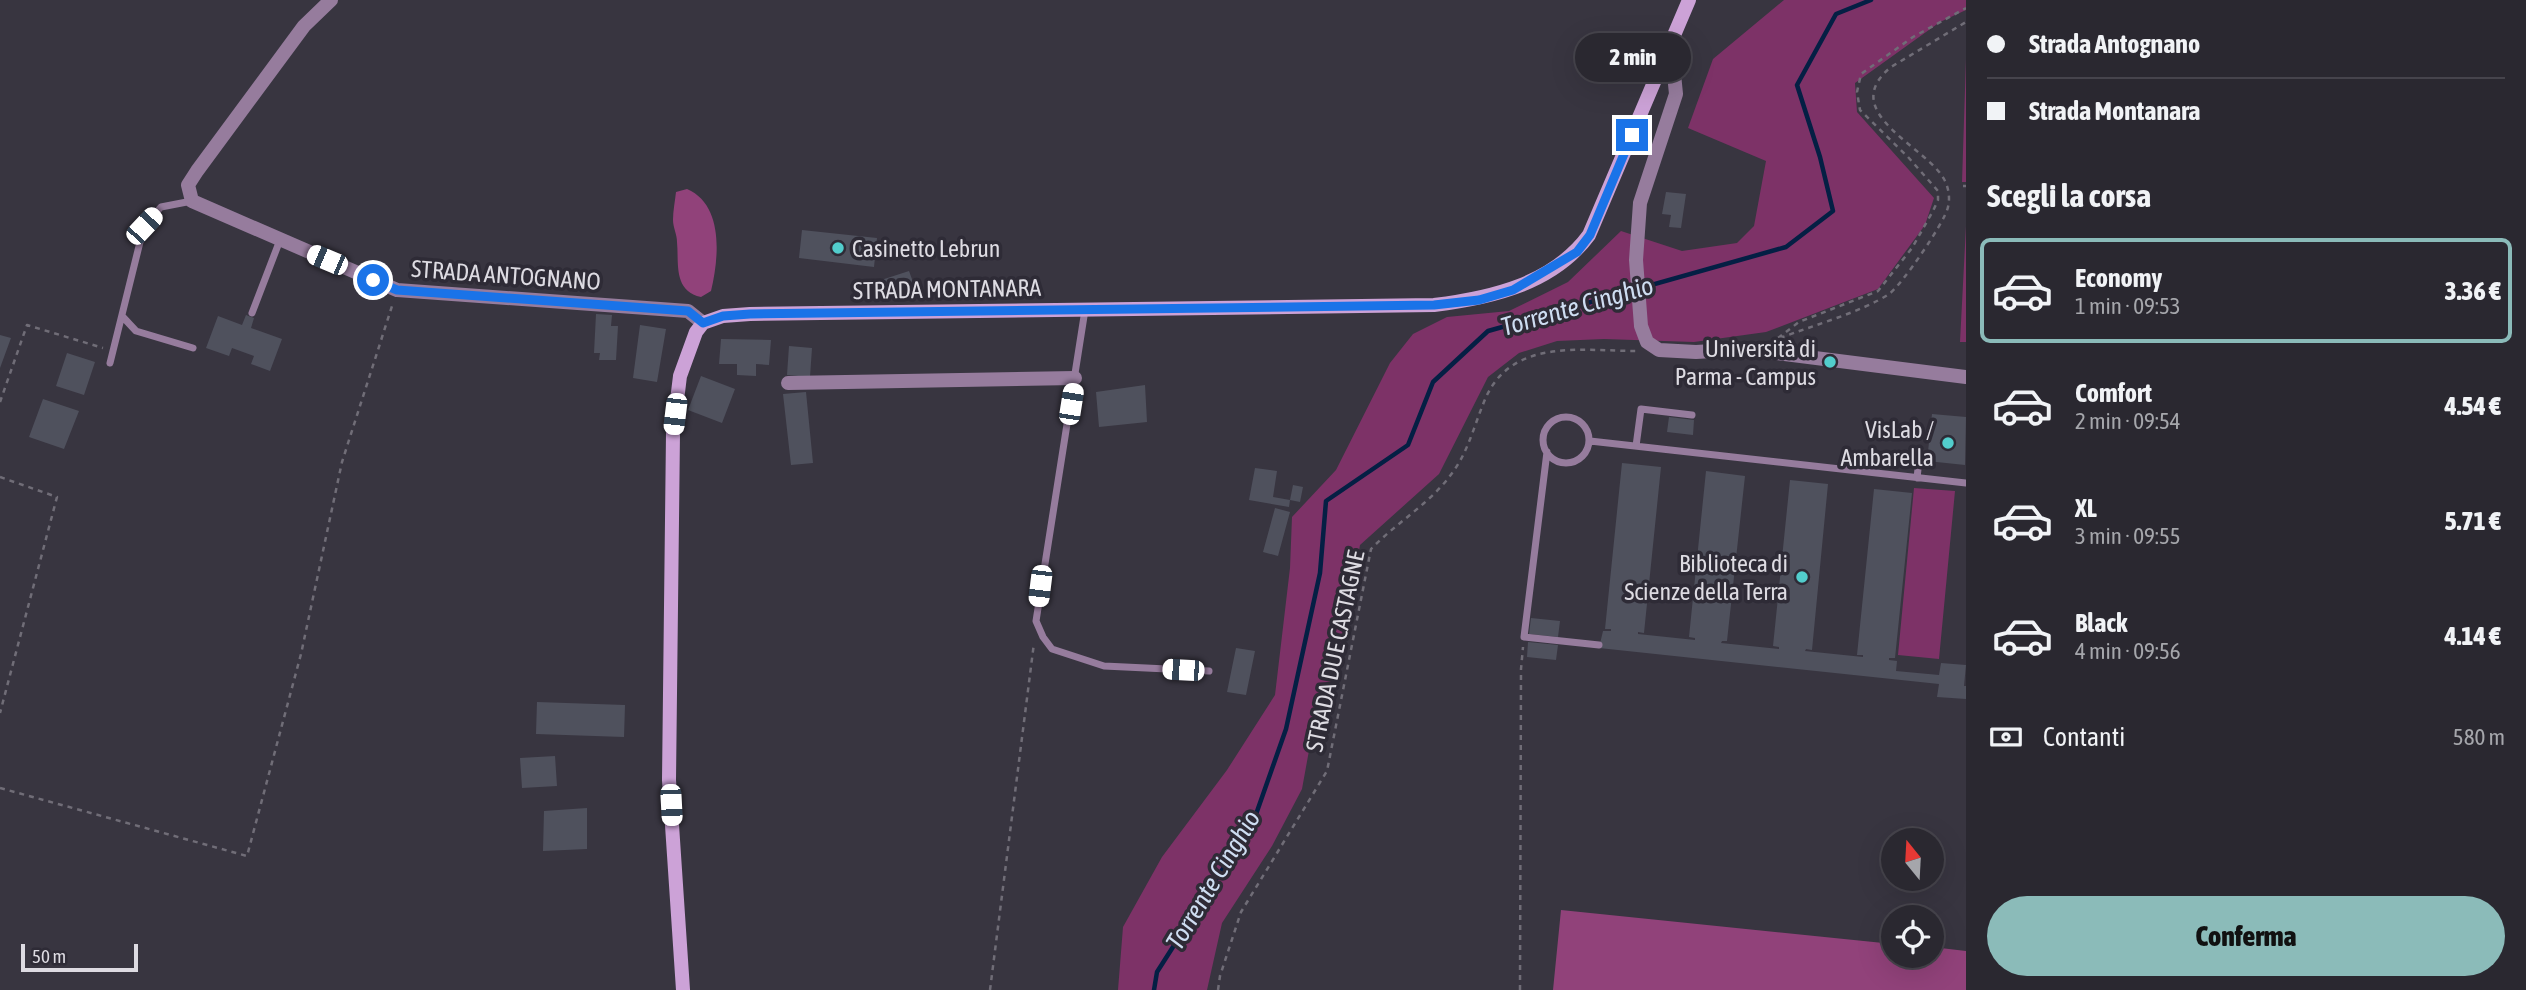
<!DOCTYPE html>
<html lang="it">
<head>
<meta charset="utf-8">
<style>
  body { margin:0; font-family:"Asap Condensed",sans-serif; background:#323038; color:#f1f3f6; height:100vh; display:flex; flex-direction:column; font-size:26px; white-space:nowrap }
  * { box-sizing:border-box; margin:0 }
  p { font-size:23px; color:#a5a6ab }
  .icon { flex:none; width:38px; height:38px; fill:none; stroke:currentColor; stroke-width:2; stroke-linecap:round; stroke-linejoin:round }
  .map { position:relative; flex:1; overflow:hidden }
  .side { display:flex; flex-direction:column; background:#2a2830; width:560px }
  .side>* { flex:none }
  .guide { display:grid; align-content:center; height:154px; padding:0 21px; background:#2a2830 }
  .needle { width:46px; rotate:342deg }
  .controls { position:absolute; left:1881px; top:828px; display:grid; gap:14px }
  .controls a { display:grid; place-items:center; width:63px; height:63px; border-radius:50%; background:#2a2830; box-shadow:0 7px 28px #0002,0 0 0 2px #46444c; font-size:35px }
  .scale { position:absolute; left:21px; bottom:18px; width:117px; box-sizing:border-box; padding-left:7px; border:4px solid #dddbe2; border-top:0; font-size:19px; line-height:24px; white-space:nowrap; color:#dddbe2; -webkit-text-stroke:5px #2e2b36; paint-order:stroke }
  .end { position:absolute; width:32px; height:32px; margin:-16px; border:9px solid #1a73e8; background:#fff; box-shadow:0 0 0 4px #fff }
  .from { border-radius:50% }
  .bubble { position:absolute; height:49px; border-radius:24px; background:#2a2830; box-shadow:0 7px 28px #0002,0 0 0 2px #46444c; font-size:23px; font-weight:800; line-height:49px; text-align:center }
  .car { position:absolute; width:21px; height:42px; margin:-21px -10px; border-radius:9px; box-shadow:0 0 5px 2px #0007; background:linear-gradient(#fff 24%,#345 0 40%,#fff 0 76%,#345 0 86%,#fff 0) }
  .guide b { display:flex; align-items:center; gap:24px; height:66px; font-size:26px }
  .guide b+b { border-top:2px solid #46444c }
  .guide i { width:18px; height:18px; background:#f1f3f6 }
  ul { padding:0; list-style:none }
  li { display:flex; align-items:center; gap:21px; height:105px; margin:0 14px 10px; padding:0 7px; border:4px solid transparent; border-radius:10px }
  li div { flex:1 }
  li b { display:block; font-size:26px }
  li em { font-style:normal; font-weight:800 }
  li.selected { border-color:#8bbbb9 }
  li>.icon { width:63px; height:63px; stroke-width:1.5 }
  h2 { padding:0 21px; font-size:32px; line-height:84px }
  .pay { display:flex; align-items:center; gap:18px; height:77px; padding:0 21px; font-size:26px }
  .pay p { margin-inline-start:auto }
  .button { display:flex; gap:14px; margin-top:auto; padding:14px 21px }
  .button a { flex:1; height:80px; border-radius:42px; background:#8bbbb9; color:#111; font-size:28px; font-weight:800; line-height:80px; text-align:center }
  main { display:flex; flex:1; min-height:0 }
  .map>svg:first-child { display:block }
  .green { fill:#7d3267 }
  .forest { fill:#91427a }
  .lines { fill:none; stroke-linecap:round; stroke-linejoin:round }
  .stream { stroke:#041f44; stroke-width:4.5 }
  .building { fill:#4f515d }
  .path { stroke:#706d77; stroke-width:2.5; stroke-dasharray:5 5; stroke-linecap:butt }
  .lane { stroke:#967c9d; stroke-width:7 }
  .street { stroke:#967c9d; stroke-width:14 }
  .secondary { stroke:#cca2d7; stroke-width:14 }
  .route { stroke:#1a73e8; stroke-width:9 }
  .poi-dot { fill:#52cdcc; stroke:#2e2b36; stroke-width:2.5 }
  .labels { text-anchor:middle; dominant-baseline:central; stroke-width:7; stroke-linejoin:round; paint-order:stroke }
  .poi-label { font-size:24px; fill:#dddbe2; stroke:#2e2b36; text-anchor:end }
  .street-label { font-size:24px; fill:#dddbe2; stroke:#2e2b36 }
  .water-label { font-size:26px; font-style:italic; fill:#ceddf1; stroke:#2e2b36 }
</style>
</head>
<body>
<main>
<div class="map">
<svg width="1966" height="990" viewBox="0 0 1966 990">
  <rect width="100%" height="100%" fill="#383540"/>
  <!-- green -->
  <path class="green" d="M1784,0H1966V10L1940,22L1855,83L1857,112L1934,198L1925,225L1878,289L1766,332L1694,342L1604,339L1557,341L1519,353L1488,377L1439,474L1360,545L1339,662L1310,745L1302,789L1272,846L1222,923L1207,990H1118L1123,927L1162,857L1227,770L1275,695L1290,568L1292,517L1336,470L1390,363L1413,334L1447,317L1509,311L1568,282L1621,231L1682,251L1737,243L1754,226L1766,161L1688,128L1713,59Z
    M1966,59V182H1962Z
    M1966,226V342H1960Z
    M1914,488L1955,491L1939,659L1898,655Z"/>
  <!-- forest -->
  <path class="forest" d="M687,189C724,205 719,258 711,291L701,297C673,291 679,263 677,242C677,235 673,227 673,220C673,211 675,201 676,192Z
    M1561,910L1893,944L1894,956H1932V947L1966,951V990H1553Z"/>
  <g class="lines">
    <!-- stream -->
    <path class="stream" d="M1154,990L1157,972L1254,820L1286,729L1320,573L1326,501L1408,445L1433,382L1488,331L1786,247L1833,211L1820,157L1797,85L1836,14L1871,0"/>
  </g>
  <!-- building -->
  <path class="building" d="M1666,192L1686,194L1681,228L1669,227L1671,215L1662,214Z
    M802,230L877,238L874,267L799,258Z
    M909,271L913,282L876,295L872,283Z
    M596,314L612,315L611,326H618L616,360H599L600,353H594Z
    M246,315L254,318L251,328L282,339L270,371L251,364L254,356L232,348L229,356L206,348L218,316L242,325Z
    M640,325L666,329L657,382L633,378Z
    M0,335L11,338L0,368Z
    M721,339L771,340L769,365L756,364V376L737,375V364H719Z
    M789,346L812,348L810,377L787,375Z
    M67,353L95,362L84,395L56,386Z
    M701,376L735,389L722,423L688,410Z
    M1145,385L1147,422L1099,427L1096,392Z
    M806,392L813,463L791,465L783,394Z
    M43,399L79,411L64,449L29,437Z
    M1932,414L1966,417L1965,465L1927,461Z
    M1669,417L1694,420L1693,435L1667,432Z
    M1622,463L1661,467L1644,633L1638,632V634L1695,640V638L1689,637L1706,471L1745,476L1727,641H1722L1721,643L1779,649V647L1773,646L1790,480L1828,484L1812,650L1806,649L1805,651L1863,657V655H1857L1874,489L1912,493L1895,658H1889V660L1897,661L1896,671L1939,675L1941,663L1966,665L1964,686H1966V699L1937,697L1939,684L1599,648L1603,631H1611V629H1605Z
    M1255,468L1277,471L1273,497L1290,500L1289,507L1249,500Z
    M1293,485L1303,487L1300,502L1290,500Z
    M1275,508L1290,512L1278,556L1263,552Z
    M1531,618L1560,621L1558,637L1529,634Z
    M1528,642L1558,645L1556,660L1527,657Z
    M1236,648L1255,651L1246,695L1227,692Z
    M537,702L625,705L624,737L536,734Z
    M555,756L557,786L522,788L520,758Z
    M587,808V849L543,851L544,811Z"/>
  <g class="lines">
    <!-- path -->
    <path class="path" d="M1688,60L1689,42
      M1963,186H1966
      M1778,338L1799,322L1878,291L1912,248L1933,211L1938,200V191L1908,157L1860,110L1857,92L1861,74L1913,37L1966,8
      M1780,338C1811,326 1862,312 1889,294C1901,286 1945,222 1948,207C1950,199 1949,189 1945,181C1929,147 1835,113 1891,67L1966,22
      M0,402L27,325L103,348
      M0,477L57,497L0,713
      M0,788L247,856L301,654L342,462L393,303
      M990,990L1034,643
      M1218,990L1220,976L1241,912L1327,771L1371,549C1398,521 1433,502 1455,469C1470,447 1476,419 1487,395C1515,338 1583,351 1636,351
      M1520,990L1521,669L1523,647"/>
    <!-- lane -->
    <path class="lane" d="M1085,310L1036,621L1043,637L1052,649L1104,666L1209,671
      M252,313L280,240
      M122,316L136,331L193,348
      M110,363L144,226L161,207L192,201
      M1543 440a23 23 0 1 1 46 0a23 23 0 1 1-46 0Z
      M1590,441L1966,483
      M1636,446L1641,409L1692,415
      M1547,452L1524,637L1599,645
      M1917,478L1920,451"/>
    <!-- street -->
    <path class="street" d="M331,0L304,26L197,171L188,185L192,201L397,290L688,311L703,323
      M1667,53L1673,64L1676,94L1640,203L1636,260L1641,326L1647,342L1659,350L1696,352L1745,349L1966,377
      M788,383L1075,378"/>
    <!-- secondary -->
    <path class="secondary" d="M683,990L669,780L673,433L680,376L696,332L703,323L723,316L750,314L1434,305C1491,298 1553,284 1589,235L1689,0"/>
  </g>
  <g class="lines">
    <!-- route -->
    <path class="route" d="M373,280L397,290L688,311L703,323L723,316L750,314L1434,305L1479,300L1513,290L1577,252L1590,235L1632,135"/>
  </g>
  <!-- markers -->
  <g class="poi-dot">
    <circle cx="838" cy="248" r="7"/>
    <circle cx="1830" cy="362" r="7"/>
    <circle cx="1948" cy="443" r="7"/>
    <circle cx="1802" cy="577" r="7"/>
  </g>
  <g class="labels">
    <!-- poi labels -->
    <g class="poi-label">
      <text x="852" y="248" text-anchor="start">Casinetto Lebrun</text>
      <text x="1816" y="348">Università di<tspan x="1816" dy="28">Parma - Campus</tspan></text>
      <text x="1934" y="429">VisLab /<tspan x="1934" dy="28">Ambarella</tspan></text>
      <text x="1788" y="563">Biblioteca di<tspan x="1788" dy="28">Scienze della Terra</tspan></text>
    </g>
    <!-- street labels -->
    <g class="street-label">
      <text transform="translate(506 275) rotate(4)">STRADA ANTOGNANO</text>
      <text transform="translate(947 289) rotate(-1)">STRADA MONTANARA</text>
      <text transform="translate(1335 651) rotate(-78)">STRADA DUE CASTAGNE</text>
    </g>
    <!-- water labels -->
    <g class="water-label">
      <text transform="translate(1577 306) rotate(-16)">Torrente Cinghio</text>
      <text transform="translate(1213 880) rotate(-59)">Torrente Cinghio</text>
    </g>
  </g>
</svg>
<div class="controls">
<a><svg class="needle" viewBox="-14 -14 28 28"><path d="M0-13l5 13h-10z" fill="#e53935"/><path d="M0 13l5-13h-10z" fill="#a5a6ab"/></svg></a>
<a><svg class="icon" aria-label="locate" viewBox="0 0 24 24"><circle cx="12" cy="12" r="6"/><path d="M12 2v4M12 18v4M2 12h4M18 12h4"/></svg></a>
</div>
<div class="scale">50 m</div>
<i class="end from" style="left:373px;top:280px"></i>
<i class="end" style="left:1632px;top:135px"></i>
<div class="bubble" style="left:1575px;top:33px;width:116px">2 min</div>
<i class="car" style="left:144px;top:226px;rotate:43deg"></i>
<i class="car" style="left:327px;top:260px;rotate:293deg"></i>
<i class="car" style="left:1071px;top:404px;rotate:9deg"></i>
<i class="car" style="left:675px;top:414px;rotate:187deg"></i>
<i class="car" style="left:1040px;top:586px;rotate:187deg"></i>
<i class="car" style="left:1183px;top:670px;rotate:273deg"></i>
<i class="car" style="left:671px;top:805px;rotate:177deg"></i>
</div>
<section class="side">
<div class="guide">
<b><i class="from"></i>Strada Antognano</b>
<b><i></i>Strada Montanara</b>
</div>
<h2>Scegli la corsa</h2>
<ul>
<li class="selected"><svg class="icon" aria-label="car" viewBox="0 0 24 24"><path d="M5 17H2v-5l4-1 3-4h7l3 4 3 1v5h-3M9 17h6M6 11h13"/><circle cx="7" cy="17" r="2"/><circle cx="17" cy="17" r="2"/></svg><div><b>Economy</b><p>1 min · 09:53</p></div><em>3.36 €</em></li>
<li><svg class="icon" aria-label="car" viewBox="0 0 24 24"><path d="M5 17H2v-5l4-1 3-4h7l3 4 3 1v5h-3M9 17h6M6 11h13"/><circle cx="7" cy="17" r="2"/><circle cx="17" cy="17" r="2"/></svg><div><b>Comfort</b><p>2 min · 09:54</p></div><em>4.54 €</em></li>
<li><svg class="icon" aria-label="car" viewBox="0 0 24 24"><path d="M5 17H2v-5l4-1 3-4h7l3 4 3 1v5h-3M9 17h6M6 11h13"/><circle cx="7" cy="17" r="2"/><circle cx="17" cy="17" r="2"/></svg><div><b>XL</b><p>3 min · 09:55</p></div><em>5.71 €</em></li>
<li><svg class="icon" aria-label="car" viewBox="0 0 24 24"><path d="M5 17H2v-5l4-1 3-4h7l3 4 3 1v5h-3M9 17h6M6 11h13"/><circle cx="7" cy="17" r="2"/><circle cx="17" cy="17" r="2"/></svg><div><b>Black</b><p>4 min · 09:56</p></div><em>4.14 €</em></li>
</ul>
<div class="pay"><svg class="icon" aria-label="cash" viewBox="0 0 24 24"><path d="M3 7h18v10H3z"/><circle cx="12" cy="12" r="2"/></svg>Contanti<p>580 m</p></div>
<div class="button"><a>Conferma</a></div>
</section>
</main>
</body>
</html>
